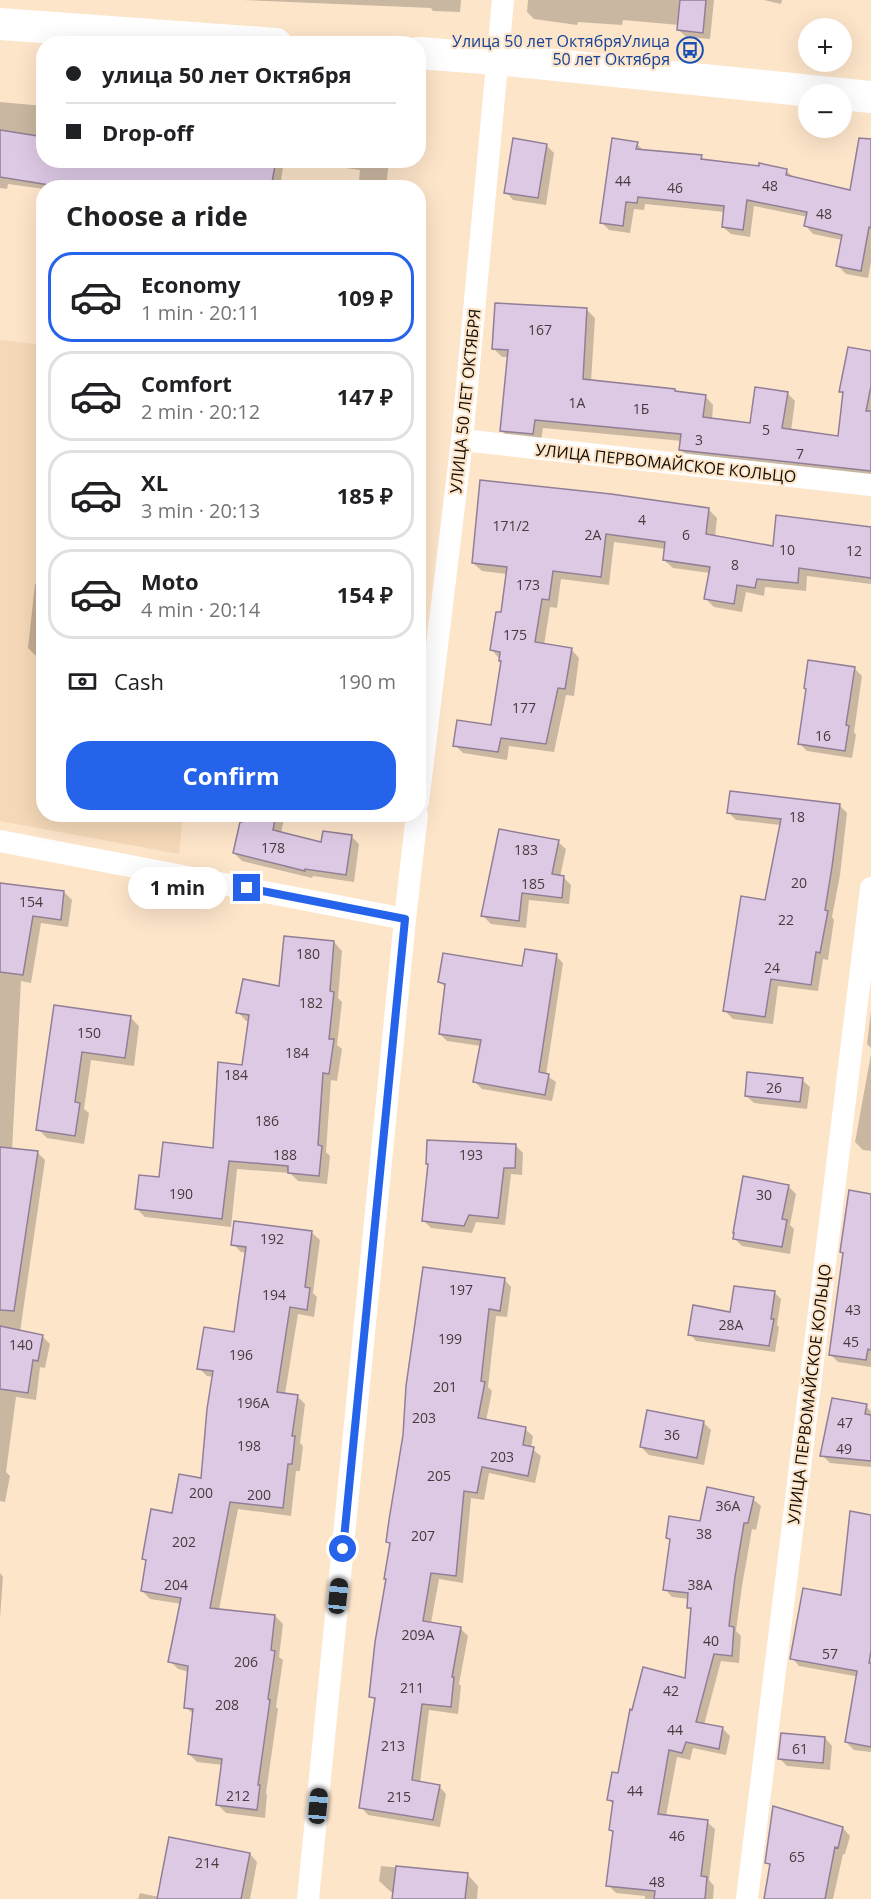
<!DOCTYPE html>
<html lang="en">
<head>
<meta charset="utf-8">
<style>
  body { margin:0; font-family:"Open Sans",sans-serif; background:#f2f2f2; color:#202124; height:100vh; display:flex; flex-direction:column; font-size:22px; white-space:nowrap }
  * { box-sizing:border-box; margin:0 }
  p { font-size:20px; color:#757577 }
  .icon { flex:none; width:33px; height:33px; fill:none; stroke:currentColor; stroke-width:2; stroke-linecap:round; stroke-linejoin:round }
  .map { position:relative; flex:1; overflow:hidden }
  .sheet { position:absolute; left:36px; top:180px; width:390px; height:642px; display:flex; flex-direction:column; background:#fff; border-radius:24px; box-shadow:0 6px 24px #0002 }
  .sheet>* { flex:none }
  .hud { position:absolute; left:36px; top:36px; width:390px; height:132px; border-radius:24px; box-shadow:0 6px 24px #0002; display:grid; align-content:center; height:132px; padding:0 30px; background:#fff }
  .fabs { position:absolute; left:798px; top:18px; display:grid; gap:12px }
  .fabs a { display:grid; place-items:center; width:54px; height:54px; border-radius:50%; background:#fff; box-shadow:0 6px 24px #0002; font-size:30px }
  .end { position:absolute; width:27px; height:27px; margin:-14px; border:8px solid #2563eb; background:#fff; box-shadow:0 0 0 3px #fff }
  .from { border-radius:50% }
  .bubble { position:absolute; height:42px; border-radius:21px; background:#fff; box-shadow:0 6px 24px #0002; font-size:20px; font-weight:700; line-height:42px; text-align:center }
  .car { position:absolute; width:18px; height:36px; margin:-18px -9px; border-radius:8px; box-shadow:0 0 4px 2px #0007; background:linear-gradient(#222 24%,#8ab4d8 0 40%,#222 0 76%,#8ab4d8 0 86%,#222 0) }
  .hud b { display:flex; align-items:center; gap:21px; height:57px; font-size:22px }
  .hud b+b { border-top:2px solid #e0e0e0 }
  .hud i { width:15px; height:15px; background:#202124 }
  ul { padding:0; list-style:none }
  li { display:flex; align-items:center; gap:18px; height:90px; margin:0 12px 9px; padding:0 18px; border:3px solid #e0e0e0; border-radius:24px }
  li div { flex:1 }
  li b { display:block; font-size:22px }
  li em { font-style:normal; font-weight:700 }
  li.active { border-color:#2563eb }
  li>.icon { width:54px; height:54px; stroke-width:1.5 }
  h2 { padding:0 30px; font-size:27px; line-height:72px }
  .pay { display:flex; align-items:center; gap:15px; height:66px; padding:0 30px; font-size:22px }
  .pay p { margin-inline-start:auto }
  .cta { display:flex; gap:12px; margin-top:auto; padding:12px 30px }
  .cta a { flex:1; height:69px; border-radius:24px; background:#2563eb; color:#fff; font-size:24px; font-weight:700; line-height:69px; text-align:center }
  .map>svg:first-child { display:block }
  .built { fill:#f4d8b7 }
  .shadow { fill:#0003 }
  .building { fill:#dec9e5; stroke:#917e97; stroke-width:1.5 }
  .lines { fill:none; stroke-linecap:round; stroke-linejoin:round }
  .street { stroke:#fff; stroke-width:22 }
  .secondary { stroke:#fff; stroke-width:32 }
  .route { stroke:#2563eb; stroke-width:8 }
  .labels { text-anchor:middle; dominant-baseline:central; stroke-width:4.5; stroke-linejoin:round; paint-order:stroke }
  .number-label { font-size:14px; fill:#463b3c }
  .transit-label { font-size:16px; fill:#164399; stroke:#fde5ca; text-anchor:end }
  .street-label { font-size:16px; fill:#130c04; stroke:#fde5ca }
</style>
</head>
<body>
<div class="map">
<svg width="871" height="1899" viewBox="0 0 871 1899">
  <rect width="100%" height="100%" fill="#fde5ca"/>
  <!-- built -->
  <path class="built" d="M0,340L43,345L44,814L183,815L179,854L0,821Z"/>
  <!-- shadow -->
  <path class="shadow" d="M243,0H461L460,12L433,11L431,8Z
    M528,0H714L710,39L686,37L678,29L679,25L623,20L622,25L578,22L577,25L534,19L527,12Z
    M764,0H782L781,4Z
    M0,102L44,106V160H284L280,188H44V189L8,184L7,189L0,188Z
    M637,144L645,152L701,157L705,161L786,170L794,178L851,192L871,173V262L868,278L846,274L838,266L842,240L813,234L806,226L808,217L754,206L750,237L731,234L723,227L725,212L645,204L644,210L634,209L630,233L609,230L601,222Z
    M546,145L554,153L546,205L513,200L506,192Z
    M291,160H389L386,188H366L359,180L360,170Z
    M418,247L424,252L420,274L418,273Z
    M587,310L595,318L591,382L705,396L713,405L712,420L751,424L787,393L795,401L791,431L840,438L844,394L841,391L871,353V479L689,458L681,450L682,441L543,428L541,442L509,438L501,430L509,357H502L493,348Z
    M709,510L717,518L715,537L775,548L871,528V584L807,576L806,591L765,587L764,596L746,592L742,612L714,607L705,598L710,573L673,568L664,560L666,549L614,542L609,585L561,579L557,608L550,607L544,645L571,649L579,658L574,696L566,695L554,752L509,746L507,760L463,753L455,745L492,727L502,662L492,650L502,614L507,574L482,571L473,563Z
    M35,584L44,585V659H39L28,648Z
    M854,668L862,676L854,732L856,735L852,758L807,751L800,744Z
    M839,805L847,813L840,875L832,917L834,920L828,960L823,959L818,991L778,986L773,1024L733,1019L725,1011L767,902L781,825L736,820L729,813Z
    M246,814H285L281,833L323,844L351,836L359,844L354,882L313,876L312,878L242,861L234,853Z
    M558,842L566,849L560,877H563L571,885L569,904L529,900L526,928L491,924L483,916Z
    M0,884L64,892L72,900L68,927L41,923L31,983L21,981L12,1150L37,1152L45,1160L20,1332L42,1336L50,1344L45,1368L40,1367L36,1400L16,1397L6,1472L10,1476L5,1502L0,1501Z
    M334,942L342,951L338,998L342,1002L337,1045L342,1049L337,1081L331,1080L326,1152L330,1156L327,1184L298,1181L290,1173L237,1169L231,1227L145,1217L136,1208L160,1178L215,1150L243,1066L250,1021H246L238,1012L280,988Z
    M556,956L563,963L546,1075L556,1082L552,1101L482,1089L475,1082L481,1046L447,1041L440,1034L446,988L440,982L524,968Z
    M56,1007L130,1017L139,1026L134,1066L91,1060L84,1109L89,1113L84,1144L47,1138L38,1129Z
    M871,1011V1048L867,1044Z
    M871,1054V1151L863,1150L855,1142Z
    M802,1080L810,1087L807,1109L754,1103L746,1096Z
    M515,1145L523,1153L522,1175L511,1174L505,1225L476,1222L472,1233L431,1228L424,1221Z
    M788,1186L796,1194L790,1225L794,1229L790,1254L742,1246L735,1239Z
    M871,1195V1367L838,1362L830,1354L844,1255L841,1252Z
    M311,1232L320,1240L313,1293L317,1297L314,1317L298,1314L285,1394L297,1396L305,1404L300,1443L303,1446L300,1471H296L291,1516L238,1509L219,1610L275,1616L283,1624L279,1657L283,1660L276,1707L278,1709L266,1793L267,1795L265,1818L226,1813L218,1805L223,1765L197,1762L189,1754L194,1715L186,1707L189,1672L178,1669L170,1661L182,1604L150,1599L142,1591L147,1562L144,1559L173,1515L202,1480L214,1377L207,1376L199,1368L235,1334L247,1253L241,1252L233,1244Z
    M504,1279L511,1287L507,1317L496,1316L488,1387L492,1391L486,1421L525,1429L533,1436L531,1448L541,1456L535,1483L489,1473L484,1500L471,1498L463,1583L439,1579L431,1623L460,1628L468,1636L459,1684L461,1686L458,1714L429,1710L420,1783L439,1786L446,1794L440,1827L368,1815L361,1807L376,1702L371,1696L388,1580L391,1545L388,1542L405,1435Z
    M775,1293L781,1299L777,1325L779,1327L775,1352L696,1341L690,1334Z
    M866,1406L871,1411V1467L830,1463L822,1455Z
    M703,1422L711,1430L704,1465L649,1455L641,1447Z
    M753,1499L761,1506L756,1530L752,1529L742,1586L736,1631L741,1636L739,1663L721,1661L704,1725L722,1728L730,1736L726,1755L693,1748L690,1760L677,1757L666,1816L707,1822L715,1829L709,1880L714,1886L713,1899H645V1896L616,1893L608,1885L614,1833L611,1830L614,1805L609,1800L619,1774L687,1680L692,1611L688,1607L689,1599L672,1597L665,1589L671,1542L667,1538Z
    M871,1514V1679L799,1666L792,1658L842,1596Z
    M0,1573L3,1577L0,1618Z
    M871,1703V1752L854,1750L846,1742Z
    M825,1738L832,1746L830,1770L787,1766L779,1758Z
    M843,1828L850,1836L845,1854H843L833,1899H765L771,1866L767,1862Z
    M250,1854L257,1862L250,1899H138L140,1893L159,1897Z
    M381,1866L467,1874L478,1886L477,1899H427L391,1892L379,1881Z"/>
  <!-- building -->
  <path class="building" d="M680,0H706L703,33L677,30Z
    M0,130L44,137V160H276L271,188H68L0,177Z
    M513,138L547,144L538,198L504,193Z
    M612,138L638,142L636,149L702,155L701,159L759,166V163L787,169L786,175L850,190L859,138L871,139V228L869,227L861,271L836,266L842,235L804,226L807,212L747,200L743,230L722,227L724,206L638,197L637,203L626,202L623,226L600,223Z
    M495,303L587,308L583,379L675,389V391L706,395L703,417L750,423L755,387L788,392L782,428L838,436L843,392H839L848,347L871,351V386L866,411H871V471L679,450L681,434L535,420L533,434L500,431L508,350L492,349Z
    M480,480L611,494L709,508L706,534L773,546L776,515L871,527V578L799,568L798,583L757,579L755,588L737,585L734,604L704,599L710,567L663,560L665,542L606,534L601,577L553,571L549,600L542,599L535,642L572,648L565,689L558,688L546,744L501,738L498,752L453,746L457,720L491,725L501,661H499L500,652L490,650L496,612H501L507,567L472,563Z
    M808,660L855,667L846,725L849,726L845,751L798,744L806,689L804,688Z
    M730,791L840,804L832,867L825,910L828,911L820,953L816,952L811,985L771,979L765,1017L723,1011L741,896L765,900L781,819L727,813Z
    M244,814H276L273,830L321,842L323,831L352,835L346,875L305,869V871L233,853L240,822H242Z
    M499,829L559,840L552,874L564,876L562,898L522,893L519,921L481,916Z
    M0,883L64,891L61,920L33,916L23,975L0,972Z
    M284,936L334,941L330,991L334,992L329,1039H334L329,1074L323,1073L318,1145L322,1146L319,1176L288,1173V1166L229,1161L222,1219L135,1209L139,1175L159,1177L163,1142L213,1148L218,1062L242,1065L249,1015L236,1013L243,979L279,986Z
    M525,949L557,954L539,1072L549,1074L545,1095L473,1082L481,1040L439,1034L445,984L438,982L443,953L522,966Z
    M54,1005L131,1016L125,1058L82,1052L75,1102L80,1103L75,1136L36,1130Z
    M747,1072L803,1078L800,1102L745,1096Z
    M427,1140L516,1144L515,1168H504L498,1218L469,1215L464,1226L422,1221L428,1164H426Z
    M0,1147L38,1151L14,1311L0,1310Z
    M743,1176L789,1185L782,1219L787,1220L782,1247L733,1239L734,1233H733Z
    M849,1190L871,1194V1350L868,1349L866,1360L829,1355L843,1253L840,1252Z
    M234,1221L312,1231L305,1287L310,1288L307,1310L290,1307L277,1392L298,1395L292,1436H295L292,1464H288L283,1508L230,1502L210,1608L275,1615L271,1650L275,1651L268,1699L270,1700L258,1785H260L257,1810L216,1805L222,1759L188,1754L193,1709L184,1708L188,1666L168,1662L181,1598L141,1591L146,1560L142,1559L151,1509L172,1513L179,1474L201,1478L207,1409L213,1371L197,1369L204,1327L234,1332L246,1247L231,1245Z
    M423,1267L505,1278L500,1311L489,1309L481,1381L485,1382L478,1418L526,1427L523,1445L534,1447L528,1476L482,1467L477,1493L464,1491L456,1576L431,1573L423,1621L461,1627L452,1677H454L451,1707L422,1704L412,1780L440,1785L433,1820L359,1808L375,1698L369,1697L375,1642L386,1579H384L390,1543L386,1542L389,1520L403,1435L406,1386Z
    M734,1286L775,1291L771,1319H774L769,1346L688,1335L693,1305L730,1312Z
    M0,1326L43,1335L38,1361L33,1360L28,1393L0,1389Z
    M832,1398L867,1404L865,1414L871,1415V1461L820,1456Z
    M647,1410L704,1421L697,1458L640,1447Z
    M707,1487L754,1497L748,1523H744L735,1577L729,1626L734,1627L732,1656L714,1654L696,1722L723,1727L719,1749L686,1742L682,1753L669,1750L658,1814L708,1820L701,1876L707,1877L705,1899H654L655,1891L606,1886L613,1831L609,1830L613,1801L607,1800L612,1772L618,1773L630,1709L632,1710L643,1667L685,1678L691,1608H687L688,1593L663,1590L670,1539L666,1538L669,1516L700,1521Z
    M850,1511L871,1515V1650L869,1663H871V1747L845,1742L857,1671L790,1659L803,1588L841,1595Z
    M781,1733L825,1737L823,1763L778,1759Z
    M773,1806L843,1827L838,1848L835,1847L825,1899H764L770,1864L765,1863Z
    M169,1837L250,1853L241,1899H157Z
    M396,1866L468,1873L465,1899H392Z"/>
  <g class="lines">
    <!-- street -->
    <path class="street" d="M462,440L871,485
      M418,802L462,440L503,0
      M0,841L405,919
      M308,1899L405,919L417,814
      M747,1899L871,888"/>
    <!-- secondary -->
    <path class="secondary" d="M0,24L276,44
      M418,53L497,59L871,97"/>
  </g>
  <g class="lines">
    <!-- route -->
    <path class="route" d="M247,888L405,919L343,1549"/>
  </g>
  <!-- icons -->
  <defs>
    <g id="bus-ring" transform="scale(1.35)"><circle r="9.5" fill="#fde5ca" stroke="#1a4fb4" stroke-width="1.5"/><path d="M-5-6H5V4H4V6H2V4H-2V6H-4V4H-5ZM-3.5-4V0h7V-4ZM-3.5 1.2v1.5H-2V1.2ZM2 1.2v1.5H3.5V1.2Z" fill="#1a4fb4"/></g>
  </defs>
  <g fill-rule="evenodd">
    <use href="#bus-ring" x="690" y="50"/>
  </g>
  <g class="labels">
    <!-- number labels -->
    <g class="number-label">
      <text x="623" y="180">44</text>
      <text x="770" y="185">48</text>
      <text x="675" y="187">46</text>
      <text x="824" y="213">48</text>
      <text x="540" y="329">167</text>
      <text x="577" y="402">1А</text>
      <text x="641" y="408">1Б</text>
      <text x="766" y="429">5</text>
      <text x="699" y="439">3</text>
      <text x="800" y="453">7</text>
      <text x="642" y="519">4</text>
      <text x="511" y="525">171/2</text>
      <text x="593" y="534">2А</text>
      <text x="686" y="534">6</text>
      <text x="787" y="549">10</text>
      <text x="854" y="550">12</text>
      <text x="735" y="564">8</text>
      <text x="528" y="584">173</text>
      <text x="515" y="634">175</text>
      <text x="524" y="707">177</text>
      <text x="823" y="735">16</text>
      <text x="797" y="816">18</text>
      <text x="273" y="847">178</text>
      <text x="526" y="849">183</text>
      <text x="799" y="882">20</text>
      <text x="533" y="883">185</text>
      <text x="31" y="901">154</text>
      <text x="786" y="919">22</text>
      <text x="308" y="953">180</text>
      <text x="772" y="967">24</text>
      <text x="311" y="1002">182</text>
      <text x="89" y="1032">150</text>
      <text x="297" y="1052">184</text>
      <text x="236" y="1074">184</text>
      <text x="774" y="1087">26</text>
      <text x="267" y="1120">186</text>
      <text x="285" y="1154">188</text>
      <text x="471" y="1154">193</text>
      <text x="181" y="1193">190</text>
      <text x="764" y="1194">30</text>
      <text x="272" y="1238">192</text>
      <text x="461" y="1289">197</text>
      <text x="274" y="1294">194</text>
      <text x="853" y="1309">43</text>
      <text x="731" y="1324">28А</text>
      <text x="450" y="1338">199</text>
      <text x="851" y="1341">45</text>
      <text x="21" y="1344">140</text>
      <text x="241" y="1354">196</text>
      <text x="445" y="1386">201</text>
      <text x="253" y="1402">196А</text>
      <text x="424" y="1417">203</text>
      <text x="845" y="1422">47</text>
      <text x="672" y="1434">36</text>
      <text x="249" y="1445">198</text>
      <text x="844" y="1448">49</text>
      <text x="502" y="1456">203</text>
      <text x="439" y="1475">205</text>
      <text x="201" y="1492">200</text>
      <text x="259" y="1494">200</text>
      <text x="728" y="1505">36А</text>
      <text x="704" y="1533">38</text>
      <text x="423" y="1535">207</text>
      <text x="184" y="1541">202</text>
      <text x="176" y="1584">204</text>
      <text x="700" y="1584">38А</text>
      <text x="418" y="1634">209А</text>
      <text x="711" y="1640">40</text>
      <text x="830" y="1653">57</text>
      <text x="246" y="1661">206</text>
      <text x="412" y="1687">211</text>
      <text x="671" y="1690">42</text>
      <text x="227" y="1704">208</text>
      <text x="675" y="1729">44</text>
      <text x="393" y="1745">213</text>
      <text x="800" y="1748">61</text>
      <text x="635" y="1790">44</text>
      <text x="238" y="1795">212</text>
      <text x="399" y="1796">215</text>
      <text x="677" y="1835">46</text>
      <text x="797" y="1856">65</text>
      <text x="207" y="1862">214</text>
      <text x="657" y="1881">48</text>
    </g>
    <!-- transit labels -->
    <g class="transit-label">
      <text x="670" y="41">Улица 50 лет ОктябряУлица<tspan x="670" dy="18">50 лет Октября</tspan></text>
    </g>
    <!-- street labels -->
    <g class="street-label">
      <text transform="translate(465 401) rotate(-84)">УЛИЦА 50 ЛЕТ ОКТЯБРЯ</text>
      <text transform="translate(666 463) rotate(6)">УЛИЦА ПЕРВОМАЙСКОЕ КОЛЬЦО</text>
      <text transform="translate(809 1394) rotate(-83)">УЛИЦА ПЕРВОМАЙСКОЕ КОЛЬЦО</text>
    </g>
  </g>
</svg>
<div class="fabs">
<a>+</a>
<a>−</a>
</div>
<i class="end from" style="left:343px;top:1549px"></i>
<i class="end" style="left:247px;top:888px"></i>
<div class="bubble" style="left:128px;top:867px;width:99px">1 min</div>
<i class="car" style="left:338px;top:1596px;rotate:6deg"></i>
<i class="car" style="left:318px;top:1806px;rotate:5deg"></i>
<div class="hud">
<b><i class="from"></i>улица 50 лет Октября</b>
<b><i></i>Drop-off</b>
</div>
<section class="sheet">
<h2>Choose a ride</h2>
<ul>
<li class="active"><svg class="icon" aria-label="car" viewBox="0 0 24 24"><path d="M5 17H2v-5l4-1 3-4h7l3 4 3 1v5h-3M9 17h6M6 11h13"/><circle cx="7" cy="17" r="2"/><circle cx="17" cy="17" r="2"/></svg><div><b>Economy</b><p>1 min · 20:11</p></div><em>109 ₽</em></li>
<li><svg class="icon" aria-label="car" viewBox="0 0 24 24"><path d="M5 17H2v-5l4-1 3-4h7l3 4 3 1v5h-3M9 17h6M6 11h13"/><circle cx="7" cy="17" r="2"/><circle cx="17" cy="17" r="2"/></svg><div><b>Comfort</b><p>2 min · 20:12</p></div><em>147 ₽</em></li>
<li><svg class="icon" aria-label="car" viewBox="0 0 24 24"><path d="M5 17H2v-5l4-1 3-4h7l3 4 3 1v5h-3M9 17h6M6 11h13"/><circle cx="7" cy="17" r="2"/><circle cx="17" cy="17" r="2"/></svg><div><b>XL</b><p>3 min · 20:13</p></div><em>185 ₽</em></li>
<li><svg class="icon" aria-label="car" viewBox="0 0 24 24"><path d="M5 17H2v-5l4-1 3-4h7l3 4 3 1v5h-3M9 17h6M6 11h13"/><circle cx="7" cy="17" r="2"/><circle cx="17" cy="17" r="2"/></svg><div><b>Moto</b><p>4 min · 20:14</p></div><em>154 ₽</em></li>
</ul>
<div class="pay"><svg class="icon" aria-label="cash" viewBox="0 0 24 24"><path d="M3 7h18v10H3z"/><circle cx="12" cy="12" r="2"/></svg>Cash<p>190 m</p></div>
<div class="cta"><a>Confirm</a></div>
</section>
</div>
</body>
</html>
